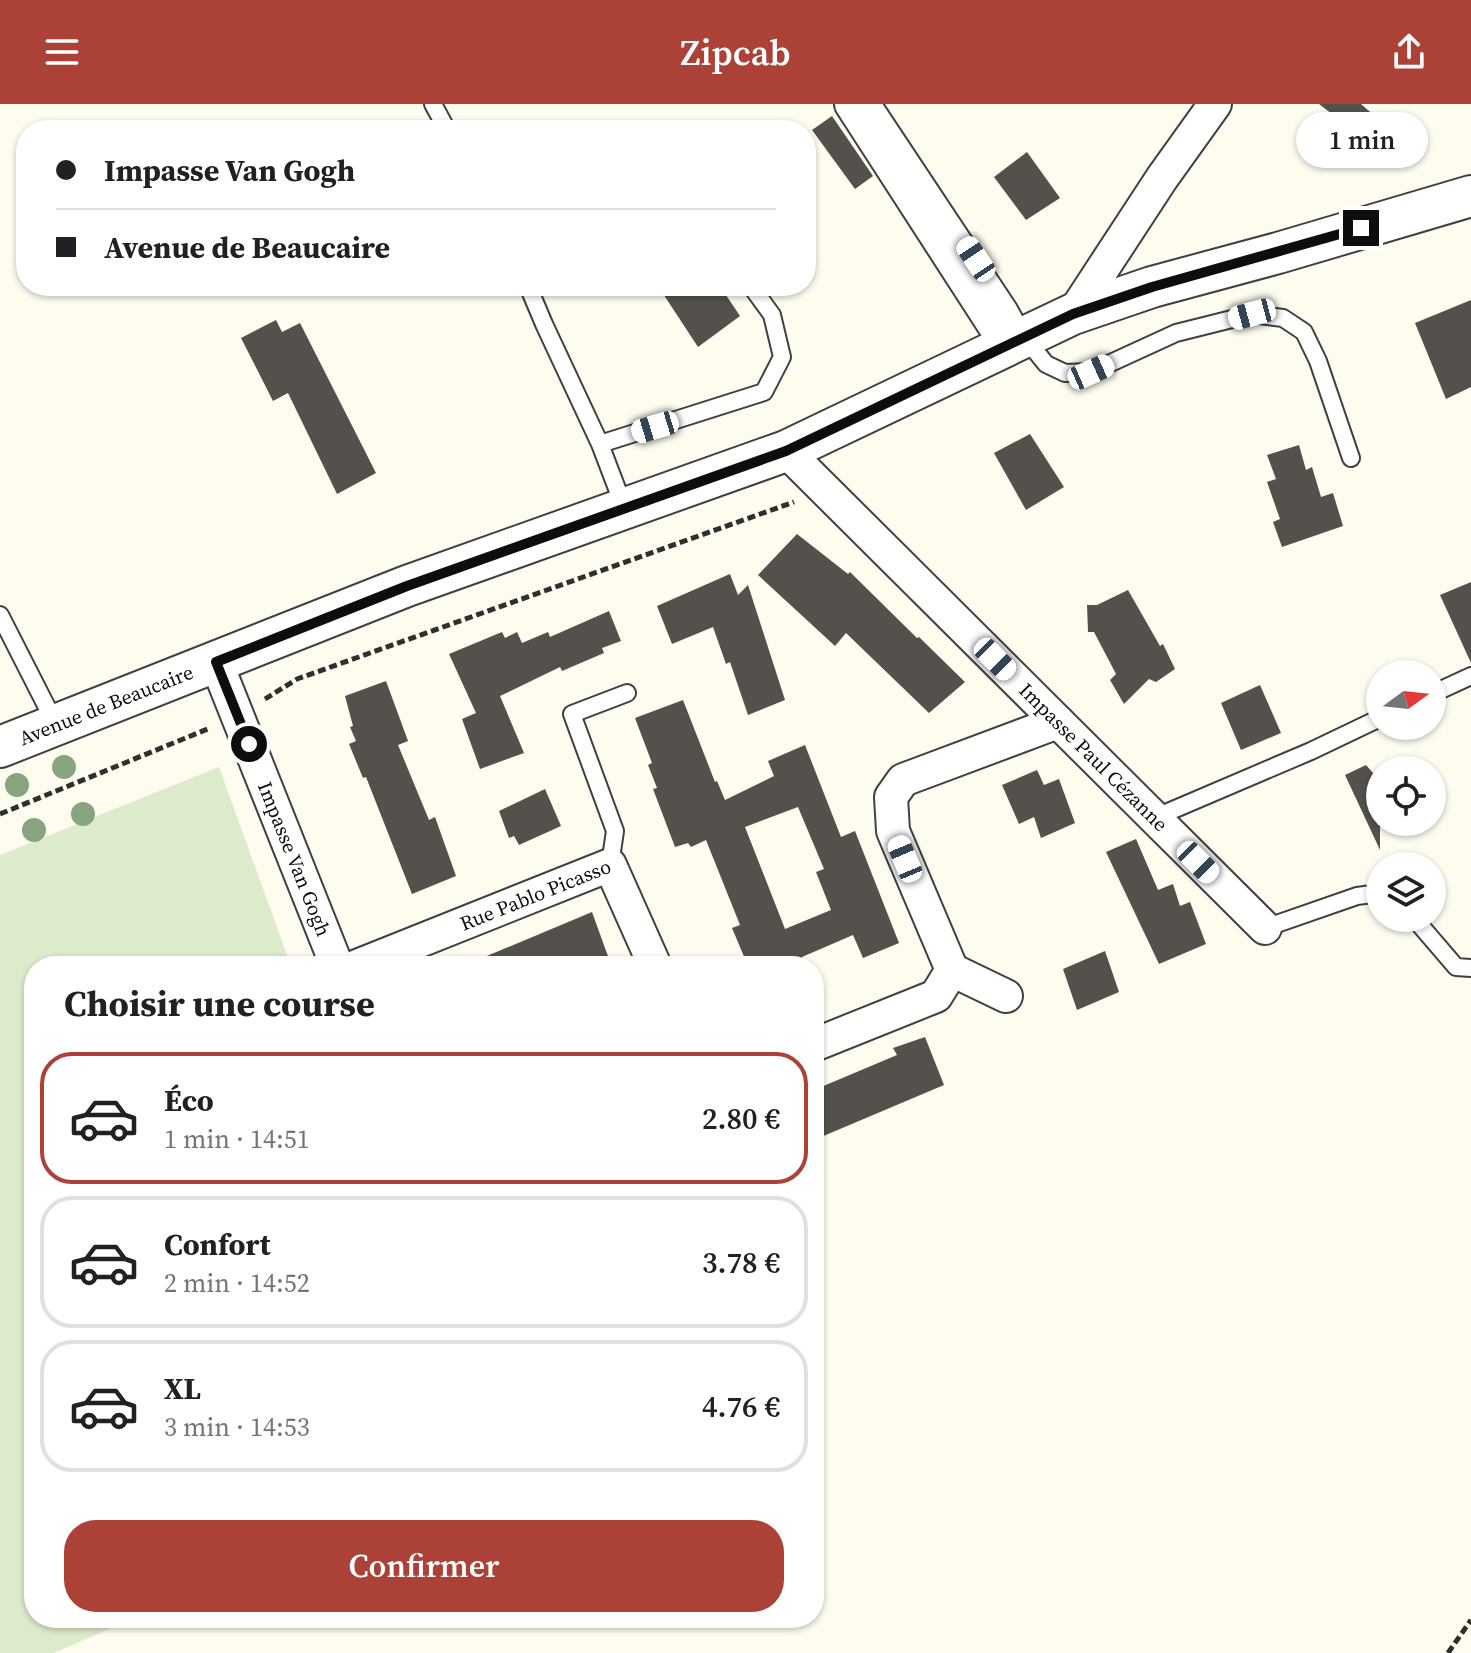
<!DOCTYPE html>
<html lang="fr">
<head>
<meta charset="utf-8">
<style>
  body { margin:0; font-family:"Source Serif 4",serif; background:#f2f2f2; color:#202124; height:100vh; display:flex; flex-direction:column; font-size:30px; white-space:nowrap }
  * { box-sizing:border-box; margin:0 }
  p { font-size:26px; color:#757577 }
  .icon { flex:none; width:44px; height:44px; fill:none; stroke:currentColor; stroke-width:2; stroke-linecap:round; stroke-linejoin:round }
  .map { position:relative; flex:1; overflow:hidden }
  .side { position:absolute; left:24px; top:852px; width:800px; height:672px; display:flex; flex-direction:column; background:#fff; border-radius:32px; box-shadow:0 2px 6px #0004 }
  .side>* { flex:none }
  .guide { position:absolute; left:16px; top:16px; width:800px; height:176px; border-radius:32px; box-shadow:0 2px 6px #0004; display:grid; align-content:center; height:176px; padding:0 40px; background:#fff }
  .needle { width:52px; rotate:75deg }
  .controls { position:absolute; left:1366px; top:556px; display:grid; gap:16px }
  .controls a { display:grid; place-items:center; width:80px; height:80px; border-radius:50%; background:#fff; box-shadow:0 2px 6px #0004; font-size:40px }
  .end { position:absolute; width:36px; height:36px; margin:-18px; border:10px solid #0d0d0d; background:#fff; box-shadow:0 0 0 4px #fff }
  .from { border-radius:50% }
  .bubble { position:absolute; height:56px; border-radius:28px; background:#fff; box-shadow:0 2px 6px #0004; font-size:26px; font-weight:600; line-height:56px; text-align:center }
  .car { position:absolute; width:24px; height:48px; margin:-24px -12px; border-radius:10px; box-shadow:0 0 6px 2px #0007; background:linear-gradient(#fff 24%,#345 0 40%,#fff 0 76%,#345 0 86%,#fff 0) }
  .guide b { display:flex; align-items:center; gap:28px; height:76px; font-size:30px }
  .guide b+b { border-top:2px solid #e0e0e0 }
  .guide i { width:20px; height:20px; background:#202124 }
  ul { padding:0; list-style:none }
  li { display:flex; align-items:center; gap:24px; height:132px; margin:0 16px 12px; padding:0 24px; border:4px solid #e0e0e0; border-radius:32px }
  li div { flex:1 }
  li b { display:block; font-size:30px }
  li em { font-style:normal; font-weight:600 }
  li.active { border-color:#ab4137 }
  li>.icon { width:72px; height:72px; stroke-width:1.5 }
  h2 { padding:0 40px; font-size:36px; line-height:96px }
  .action { display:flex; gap:16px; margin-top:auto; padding:16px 40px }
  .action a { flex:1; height:92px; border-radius:32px; background:#ab4137; color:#fff; font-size:32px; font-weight:600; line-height:92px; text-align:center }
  header { display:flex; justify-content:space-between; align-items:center; height:104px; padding:0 40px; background:#ab4137; color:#fff; font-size:36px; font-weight:600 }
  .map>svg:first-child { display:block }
  .pitch { fill:#ddebcd }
  .building { fill:#54504b; fill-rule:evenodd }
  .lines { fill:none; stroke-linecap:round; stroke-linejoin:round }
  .service-casing { stroke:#404040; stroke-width:20 }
  .minor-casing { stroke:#404040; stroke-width:36 }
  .tertiary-casing { stroke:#404040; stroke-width:44 }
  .path { stroke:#2f2f2f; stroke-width:5; stroke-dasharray:8 4; stroke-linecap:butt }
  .service { stroke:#fff; stroke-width:16 }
  .minor { stroke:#fff; stroke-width:32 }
  .tertiary { stroke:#fff; stroke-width:40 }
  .tree { fill:#88a480 }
  .route { stroke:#0d0d0d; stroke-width:10 }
  .labels { text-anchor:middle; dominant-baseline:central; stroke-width:8; stroke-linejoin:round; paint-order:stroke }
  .street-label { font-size:20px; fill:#0d0d0d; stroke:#fff }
</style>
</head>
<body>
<header><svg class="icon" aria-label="menu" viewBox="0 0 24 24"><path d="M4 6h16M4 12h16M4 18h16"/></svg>Zipcab<svg class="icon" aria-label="share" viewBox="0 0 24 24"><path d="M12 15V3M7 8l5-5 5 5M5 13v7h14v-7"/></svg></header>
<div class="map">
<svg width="1471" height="1549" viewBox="0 0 1471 1549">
  <rect width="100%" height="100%" fill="#fdfcef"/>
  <!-- pitch -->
  <path class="pitch" d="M219,663L291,862H34V1514H134L54,1549H0V751Z"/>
  <!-- building -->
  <path class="building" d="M1319,0H1361L1386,22L1371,40Z
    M832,12L873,72L855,85L812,26Z
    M1027,48L1060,94L1026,116L994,73Z
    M658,182H720L740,212L698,243Z
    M1471,196V283L1446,295L1415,219Z
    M276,216L282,228L300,219L376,369L337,390L288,289L273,297L241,234Z
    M1030,330L1064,383L1026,406L994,349Z
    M1299,341L1306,366L1312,363L1321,393L1333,389L1343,422L1282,443L1273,418L1280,415L1267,378L1276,375L1267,351Z
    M797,430L848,470L850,468L917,534L919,533L965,578L929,609L846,529L835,542L758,471Z
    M730,470L738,491L748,481L785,596L748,611L730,558L726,560L713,523L672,540L657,502Z
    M1471,478V559L1440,491Z
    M1128,486L1160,542L1163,540L1175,565L1156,578L1149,575L1124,600L1110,576L1116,570L1094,528H1088L1087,501H1097Z
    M609,507L621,537L602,544L604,549L562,567L560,563L500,592L524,649L480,665L462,615L476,609L449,550L502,528L505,534L517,528L522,539L548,528L550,533Z
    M386,577L408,637L398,641L429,716L435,713L456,772L412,790L366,673L363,674L349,640L356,637L350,623L353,622L345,592Z
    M1260,581L1281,629L1241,646L1221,599Z
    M683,596L715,678L717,677L725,696L774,672L768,657L805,641L841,733L855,727L899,839L863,854L853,831L802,853L805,862H748L732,824L740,821L706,736L691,743L688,739L675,743L653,685L657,684L648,661L652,659L635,614ZM798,703L824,765L816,768L831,806L785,825L745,723Z
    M1366,661L1380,677V746L1345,671Z
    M1037,666L1044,681L1059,675L1075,719L1041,734L1034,713L1019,720L1002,681Z
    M545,685L561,722L519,741L514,732L509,734L499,707Z
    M1136,735L1158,786L1173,780L1180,802L1190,798L1206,840L1159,860L1106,748Z
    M592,808L609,855L604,857L606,862H463Z
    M1105,847L1119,888L1077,906L1063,865Z
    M925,933L944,981L814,1036V986L897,951L893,944Z"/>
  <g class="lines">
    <!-- service casing -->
    <g class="service-casing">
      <path id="service" d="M433,0L447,26
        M873,0L1009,205L1025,234L1046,260L1065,269L1091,268L1176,229L1252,210L1283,214L1304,228L1318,257L1351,354
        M528,182L544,220L600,340L624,403
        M600,340L764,288L782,253L772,211L751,182
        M0,511L55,619
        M1432,590L1471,572
        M1154,714L1311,647L1380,614
        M610,761L615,727L572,610L627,589
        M1414,814L1456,863L1471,864
        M1265,824L1357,792L1380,789"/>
    </g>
    <!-- minor casing -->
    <g class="minor-casing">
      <g id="minor">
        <path d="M851,0L1008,243"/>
        <path d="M1073,210L1162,74L1215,0"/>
        <path id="s1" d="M786,347L1265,824"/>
        <path id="s2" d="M216,558L337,862"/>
        <path id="s3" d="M357,862L610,761L655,862"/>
        <path d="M952,866L1006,892"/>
        <path d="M814,941L936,892L952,866L893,727L891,693L903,676L1058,618"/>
      </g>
    </g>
    <!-- tertiary casing -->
    <g class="tertiary-casing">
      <g id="tertiary">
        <path id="s4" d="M0,643L407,482L786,347L1073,210L1152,183L1278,149L1471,92"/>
      </g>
    </g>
    <!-- path -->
    <path class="path" d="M265,595L297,575L794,398
      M0,710L210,624
      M1448,1549L1471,1516"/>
    <!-- service -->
    <use href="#service" class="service"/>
    <!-- minor -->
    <use href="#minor" class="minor"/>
    <!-- tertiary -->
    <use href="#tertiary" class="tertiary"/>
  </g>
  <!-- trees -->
  <g class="tree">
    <circle cx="64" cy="663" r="12"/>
    <circle cx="17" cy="681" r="12"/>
    <circle cx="83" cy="710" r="12"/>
    <circle cx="34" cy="726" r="12"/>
  </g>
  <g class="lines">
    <!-- route -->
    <path class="route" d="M249,640L216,558L407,482L786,347L1073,210L1152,183L1361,124"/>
  </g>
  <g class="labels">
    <!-- street labels -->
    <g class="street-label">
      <text stroke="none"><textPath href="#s4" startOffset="114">Avenue de Beaucaire</textPath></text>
      <text stroke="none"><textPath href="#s1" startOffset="434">Impasse Paul Cézanne</textPath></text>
      <text stroke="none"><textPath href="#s2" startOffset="212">Impasse Van Gogh</textPath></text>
      <text stroke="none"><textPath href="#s3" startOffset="192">Rue Pablo Picasso</textPath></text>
    </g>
  </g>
</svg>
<div class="controls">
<a><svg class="needle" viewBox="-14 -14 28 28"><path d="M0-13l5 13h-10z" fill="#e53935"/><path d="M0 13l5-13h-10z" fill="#757577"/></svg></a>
<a><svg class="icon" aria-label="locate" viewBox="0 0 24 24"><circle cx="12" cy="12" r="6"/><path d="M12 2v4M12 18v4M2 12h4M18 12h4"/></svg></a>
<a><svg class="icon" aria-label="layers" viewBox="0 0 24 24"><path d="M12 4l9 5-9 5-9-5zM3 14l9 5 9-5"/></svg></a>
</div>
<i class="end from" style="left:249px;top:640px"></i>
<i class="end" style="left:1361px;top:124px"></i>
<div class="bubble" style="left:1296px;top:8px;width:132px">1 min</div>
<i class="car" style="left:976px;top:155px;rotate:326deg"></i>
<i class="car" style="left:1252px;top:210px;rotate:255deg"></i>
<i class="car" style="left:1091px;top:268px;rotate:66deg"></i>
<i class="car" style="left:655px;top:323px;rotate:253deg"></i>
<i class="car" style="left:995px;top:555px;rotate:135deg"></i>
<i class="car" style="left:905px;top:755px;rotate:337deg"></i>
<i class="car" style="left:1198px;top:758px;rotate:135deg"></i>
<div class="guide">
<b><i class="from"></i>Impasse Van Gogh</b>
<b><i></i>Avenue de Beaucaire</b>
</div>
<section class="side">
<h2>Choisir une course</h2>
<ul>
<li class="active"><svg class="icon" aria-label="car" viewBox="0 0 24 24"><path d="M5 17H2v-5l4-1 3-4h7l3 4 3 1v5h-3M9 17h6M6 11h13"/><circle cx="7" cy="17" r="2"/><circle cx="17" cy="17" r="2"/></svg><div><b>Éco</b><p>1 min · 14:51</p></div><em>2.80 €</em></li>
<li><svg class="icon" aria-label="car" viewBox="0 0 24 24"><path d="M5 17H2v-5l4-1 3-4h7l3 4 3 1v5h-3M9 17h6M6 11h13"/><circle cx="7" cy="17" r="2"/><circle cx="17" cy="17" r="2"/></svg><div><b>Confort</b><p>2 min · 14:52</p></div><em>3.78 €</em></li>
<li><svg class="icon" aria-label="car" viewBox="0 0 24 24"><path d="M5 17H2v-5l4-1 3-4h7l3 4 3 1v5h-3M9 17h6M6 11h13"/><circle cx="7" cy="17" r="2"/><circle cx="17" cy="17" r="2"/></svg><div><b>XL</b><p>3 min · 14:53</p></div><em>4.76 €</em></li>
</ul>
<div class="action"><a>Confirmer</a></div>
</section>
</div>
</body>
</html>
